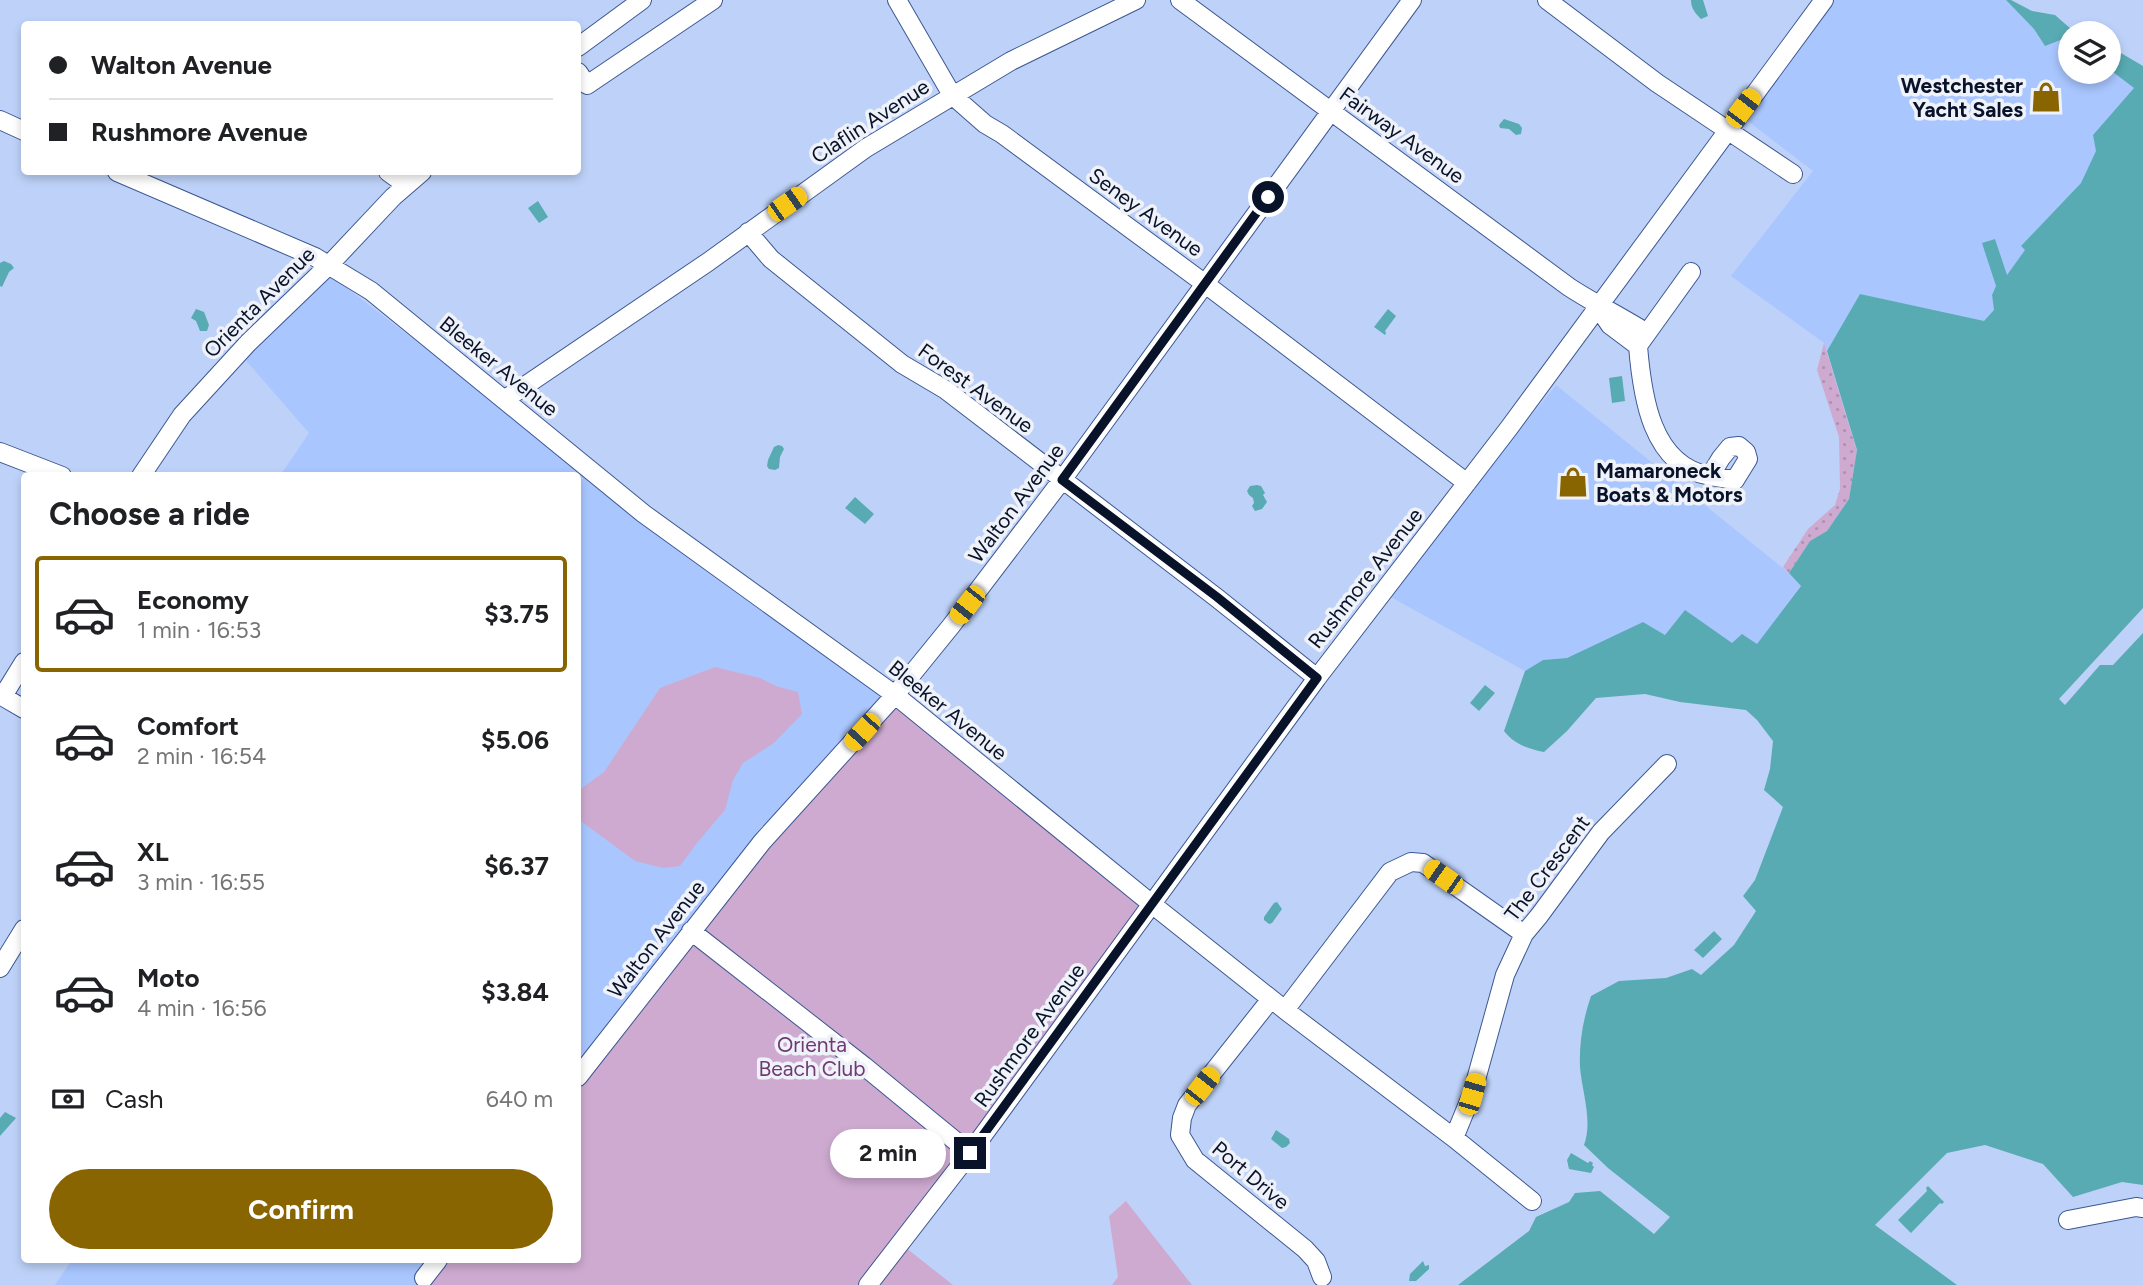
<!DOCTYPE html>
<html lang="en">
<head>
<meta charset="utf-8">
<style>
  body { margin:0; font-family:Figtree,sans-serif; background:#f2f2f2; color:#202124; height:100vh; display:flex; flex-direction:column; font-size:26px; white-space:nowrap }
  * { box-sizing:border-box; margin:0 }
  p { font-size:23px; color:#757577 }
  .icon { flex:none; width:38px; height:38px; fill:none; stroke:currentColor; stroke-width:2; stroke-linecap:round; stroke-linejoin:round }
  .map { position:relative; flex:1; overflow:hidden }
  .side { position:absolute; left:21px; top:472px; width:560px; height:791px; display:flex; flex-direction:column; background:#fff; border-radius:7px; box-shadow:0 4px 10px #0003 }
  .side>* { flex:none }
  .hud { position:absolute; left:21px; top:21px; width:560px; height:154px; border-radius:7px; box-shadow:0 4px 10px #0003; display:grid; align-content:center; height:154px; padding:0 28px; background:#fff }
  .controls { position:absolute; left:2058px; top:21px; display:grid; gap:14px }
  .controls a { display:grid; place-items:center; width:63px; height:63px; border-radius:50%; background:#fff; box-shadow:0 4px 10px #0003; font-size:35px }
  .end { position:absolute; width:32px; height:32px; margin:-16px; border:9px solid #081229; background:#fff; box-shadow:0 0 0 4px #fff }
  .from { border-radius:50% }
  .bubble { position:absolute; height:49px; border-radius:24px; background:#fff; box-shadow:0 4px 10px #0003; font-size:23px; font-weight:700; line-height:49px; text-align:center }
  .car { position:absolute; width:21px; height:42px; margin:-21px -10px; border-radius:9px; box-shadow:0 0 5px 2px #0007; background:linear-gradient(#f5c518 24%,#345 0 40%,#f5c518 0 76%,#345 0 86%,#f5c518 0) }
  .hud b { display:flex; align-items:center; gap:24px; height:66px; font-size:26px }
  .hud b+b { border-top:2px solid #e0e0e0 }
  .hud i { width:18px; height:18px; background:#202124 }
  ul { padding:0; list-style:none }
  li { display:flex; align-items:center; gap:21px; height:116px; margin:0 14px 10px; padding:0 14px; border:4px solid transparent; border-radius:7px }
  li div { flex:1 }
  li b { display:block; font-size:26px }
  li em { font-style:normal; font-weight:700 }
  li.on { border-color:#896501 }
  li>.icon { width:63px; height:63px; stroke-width:1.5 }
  h2 { padding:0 28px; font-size:32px; line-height:84px }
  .pay { display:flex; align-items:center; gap:18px; height:77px; padding:0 28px; font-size:26px }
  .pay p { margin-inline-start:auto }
  .primary-button { display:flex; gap:14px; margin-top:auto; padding:14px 28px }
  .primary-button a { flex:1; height:80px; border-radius:42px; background:#896501; color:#fff; font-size:28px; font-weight:700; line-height:80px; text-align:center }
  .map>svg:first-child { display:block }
  .built { fill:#a9c6ff }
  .grass { fill:url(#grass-dots) }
  .park { fill:#ceaad1 }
  .water { fill:#58abb3 }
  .pier { fill:#bed2f9 }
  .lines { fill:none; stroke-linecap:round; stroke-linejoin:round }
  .minor-casing { stroke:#3d5891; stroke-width:20 }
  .minor { stroke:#fff; stroke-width:18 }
  .route { stroke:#081229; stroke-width:9 }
  .labels { text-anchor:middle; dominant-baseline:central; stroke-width:7; stroke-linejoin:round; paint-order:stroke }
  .poi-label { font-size:21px; font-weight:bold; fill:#081229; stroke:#eff2f9; text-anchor:end }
  .street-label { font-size:21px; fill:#081229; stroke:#eff2f9 }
  .park-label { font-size:21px; fill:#6f3a74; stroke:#eff2f9 }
</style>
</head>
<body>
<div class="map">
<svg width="2143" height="1285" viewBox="0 0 2143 1285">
  <defs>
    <pattern id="grass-dots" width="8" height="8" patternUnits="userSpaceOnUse" patternTransform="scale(1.75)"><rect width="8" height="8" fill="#ceaad1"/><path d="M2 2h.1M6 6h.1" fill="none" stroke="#af91b3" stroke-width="1.8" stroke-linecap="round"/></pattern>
  </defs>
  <rect width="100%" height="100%" fill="#bed2f9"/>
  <!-- built -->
  <path class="built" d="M1827,0H2006L2034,29L2045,46L2067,38L2070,41V72H2109V69L2134,88L2093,135L2097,150L2081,183L2021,246L2026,250L2006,276L1995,239L1983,243L1996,286L1992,295L1994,310L1984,322L1860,294L1827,351L1824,343L1731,276L1813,171L1740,115Z
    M330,275L512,415L891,698L578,1072V476H280L309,433L242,356Z
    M1556,385L1789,573L1801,585L1757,645L1732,644L1665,635L1643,622L1567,658L1543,660L1525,671L1387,595Z
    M72,1260H436L417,1285H55Z"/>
  <!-- grass -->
  <path class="grass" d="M1824,343L1857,451L1849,499L1827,531L1810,541L1789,573L1783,567L1808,529L1835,505L1840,489L1839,437L1817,370Z"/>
  <!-- park -->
  <path class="park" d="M715,667L760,678L776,686L798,692L802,714L774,743L743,763L733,780L725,810L697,843L680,866L663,868L635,861L578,819V791L604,772L660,688Z
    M891,698L1148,906L896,1240L953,1285H417L436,1260H578V1072Z
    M1126,1201L1192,1285H1112L1118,1277L1109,1216Z"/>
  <!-- water -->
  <path class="water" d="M1691,0H1703L1708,16L1701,19C1695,13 1691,8 1691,0Z
    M2006,0H2011L2032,11L2055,15L2071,29L2086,28L2089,33H2070V41L2066,38L2045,46L2034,29Z
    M2109,46L2143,66V1185L2122,1182L2073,1197L2043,1164L1985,1145L1947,1153L1875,1225L1957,1285H1458L1529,1231L1536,1217L1569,1202L1575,1193L1600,1191L1654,1234L1670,1217L1608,1168L1584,1145C1593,1121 1582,1092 1580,1067C1579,1043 1583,1019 1591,996L1619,981L1666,978L1692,969L1701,975L1734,945L1756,911L1743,896L1755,880L1783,807L1764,790L1770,769L1773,741L1757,720L1746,710L1680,702L1645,694L1596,698L1567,731L1544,752C1528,749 1514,744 1504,731L1525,671L1543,660L1567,658L1643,622L1665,635L1685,610L1732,643L1742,634L1757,644L1801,586L1789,573L1810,541L1827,531L1849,499L1857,450L1827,351L1860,294L1984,321L1994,310L1992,295L1996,286L1982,243L1995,239L2007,275L2025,250L2021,246L2081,183L2096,151L2093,135L2134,88L2109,69Z
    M1504,119L1519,124L1522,128L1521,134L1516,135L1509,129L1500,128L1499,125Z
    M538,201L548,217L539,223L528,208Z
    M4,261L11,264L14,268L9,272L2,287L0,286V263Z
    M196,309L204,312L209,325L207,331H200L196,321L191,318Z
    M1388,309L1396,316L1385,331L1386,333L1385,335L1374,327Z
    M1622,376L1625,401L1612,403L1609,378Z
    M778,445L782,446L784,449L780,457L779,468L775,470L769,469L767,466L768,460L774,447Z
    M1257,485L1261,486L1265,493L1263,495L1267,502L1262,509L1255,511L1252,506L1254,503L1253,498L1249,495L1247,491L1250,486Z
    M855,497L874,514L865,524L845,508Z
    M1485,685L1495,693L1479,711L1470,703Z
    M1277,902L1282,909L1272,923L1269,924L1264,920V917L1274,903Z
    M1714,931L1722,939L1703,958L1694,950Z
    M5,1112L16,1118L0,1136V1118Z
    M1276,1130L1289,1139L1290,1143L1286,1147L1282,1148L1271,1139Z
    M1571,1153L1588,1163L1590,1161L1593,1163L1592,1165L1594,1167L1591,1173L1569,1169L1567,1160Z
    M1928,1186L1944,1202L1942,1204L1940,1203L1911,1233L1898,1220L1927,1191L1926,1188Z
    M1423,1261L1425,1266L1429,1265V1269L1416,1281H1409L1410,1274Z"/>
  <!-- pier -->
  <path class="pier" d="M2143,608V633L2113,665H2100L2065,705L2059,699Z"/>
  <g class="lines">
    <!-- minor casing -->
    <g class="minor-casing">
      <path id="minor" d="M897,0L952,95L985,124L1002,134L1204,283L1467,483
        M1180,0L1569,287C1595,304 1622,317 1647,333
        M1547,0L1657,83L1793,174
        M578,47L642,0
        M578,72L587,85L713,0
        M0,120L24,131
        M117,172L315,257L371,291L644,514L895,695L1153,905L1285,1010L1454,1138L1532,1201
        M388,172L406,185
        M748,232L771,259L902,364L946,390L1217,598L1317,678
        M1597,306L1610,325L1638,346C1642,395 1651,466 1710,476
        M1640,343L1691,272
        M504,400L708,262L866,148L1011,61L1136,0
        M1739,446L1746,452L1748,459L1735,480L1710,476L1721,458L1730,447Z
        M0,452L62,476
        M141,476L182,415L248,343L329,265L393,197L422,172
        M0,695L24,709
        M3,696L24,662
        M691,931L864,1066L970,1153
        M0,968L24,929
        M1271,999L1187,1105L1182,1118L1180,1135L1195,1160L1305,1249L1316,1261L1322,1277
        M1285,1010L1390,872L1411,862L1423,863L1524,934
        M578,1077L762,842L895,695L951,626L1062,480L1412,0
        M1454,1138L1472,1094L1505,975L1524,934L1539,916L1601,832L1667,764
        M2068,1220L2136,1207L2143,1208
        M424,1278L438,1260
        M868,1285L970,1153L1317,678L1509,428L1824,0"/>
    </g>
    <!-- minor -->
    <use href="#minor" class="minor"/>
  </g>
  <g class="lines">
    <!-- route -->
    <path class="route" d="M970,1153L1317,678L1217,597L1062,480L1268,197"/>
  </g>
  <!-- icons -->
  <defs>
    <g id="shop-bare" transform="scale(2.415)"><path d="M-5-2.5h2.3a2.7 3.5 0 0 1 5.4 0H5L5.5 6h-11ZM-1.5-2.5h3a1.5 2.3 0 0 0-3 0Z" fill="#896501" stroke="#eff2f9" stroke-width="2.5" paint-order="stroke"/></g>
  </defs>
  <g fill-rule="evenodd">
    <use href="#shop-bare" x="2046" y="97"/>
    <use href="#shop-bare" x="1573" y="482"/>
  </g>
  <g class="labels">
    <!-- poi labels -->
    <g class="poi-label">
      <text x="2023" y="85">Westchester<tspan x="2023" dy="24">Yacht Sales</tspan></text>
      <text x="1596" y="470" text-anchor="start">Mamaroneck<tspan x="1596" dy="24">Boats &amp; Motors</tspan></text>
    </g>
    <!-- street labels -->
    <g class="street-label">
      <text transform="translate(870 121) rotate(-33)">Claflin Avenue</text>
      <text transform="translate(1402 135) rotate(36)">Fairway Avenue</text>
      <text transform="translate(1146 212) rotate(36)">Seney Avenue</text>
      <text transform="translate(259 302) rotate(-45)">Orienta Avenue</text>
      <text transform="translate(499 366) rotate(39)">Bleeker Avenue</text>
      <text transform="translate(976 388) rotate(36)">Forest Avenue</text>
      <text transform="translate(1016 503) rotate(-53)">Walton Avenue</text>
      <text transform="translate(1365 578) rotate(-52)">Rushmore Avenue</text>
      <text transform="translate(948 710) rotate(39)">Bleeker Avenue</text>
      <text transform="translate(1547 868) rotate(-53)">The Crescent</text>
      <text transform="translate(656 939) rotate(-52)">Walton Avenue</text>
      <text transform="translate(1029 1035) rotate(-54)">Rushmore Avenue</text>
      <text transform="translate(1251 1175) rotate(40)">Port Drive</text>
    </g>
    <!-- park labels -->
    <g class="park-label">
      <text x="812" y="1044">Orienta<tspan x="812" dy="24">Beach Club</tspan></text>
    </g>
  </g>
</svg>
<div class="controls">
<a><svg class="icon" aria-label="layers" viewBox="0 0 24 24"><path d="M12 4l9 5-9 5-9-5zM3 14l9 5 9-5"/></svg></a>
</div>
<i class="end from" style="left:1268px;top:197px"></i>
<i class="end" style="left:970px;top:1153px"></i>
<div class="bubble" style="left:830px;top:1129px;width:116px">2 min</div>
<i class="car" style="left:1743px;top:108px;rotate:37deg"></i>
<i class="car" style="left:787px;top:204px;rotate:55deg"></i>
<i class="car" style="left:967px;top:605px;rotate:218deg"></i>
<i class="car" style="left:862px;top:732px;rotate:222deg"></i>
<i class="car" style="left:1443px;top:877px;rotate:305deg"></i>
<i class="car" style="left:1202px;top:1086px;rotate:38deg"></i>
<i class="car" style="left:1472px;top:1094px;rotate:16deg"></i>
<div class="hud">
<b><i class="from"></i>Walton Avenue</b>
<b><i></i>Rushmore Avenue</b>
</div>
<section class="side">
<h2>Choose a ride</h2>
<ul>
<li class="on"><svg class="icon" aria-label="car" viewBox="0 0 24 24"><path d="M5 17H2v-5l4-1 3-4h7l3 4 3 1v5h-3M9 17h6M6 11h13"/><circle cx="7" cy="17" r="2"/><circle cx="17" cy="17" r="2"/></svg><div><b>Economy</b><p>1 min · 16:53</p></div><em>$3.75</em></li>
<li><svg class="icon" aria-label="car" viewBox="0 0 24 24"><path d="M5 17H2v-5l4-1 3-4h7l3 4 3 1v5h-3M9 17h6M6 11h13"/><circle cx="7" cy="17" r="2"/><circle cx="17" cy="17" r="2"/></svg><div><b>Comfort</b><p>2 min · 16:54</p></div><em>$5.06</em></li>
<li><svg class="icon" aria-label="car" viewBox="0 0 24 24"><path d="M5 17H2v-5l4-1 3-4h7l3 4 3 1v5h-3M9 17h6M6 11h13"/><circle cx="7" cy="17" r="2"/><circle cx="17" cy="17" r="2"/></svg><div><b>XL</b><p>3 min · 16:55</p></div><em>$6.37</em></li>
<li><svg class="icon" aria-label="car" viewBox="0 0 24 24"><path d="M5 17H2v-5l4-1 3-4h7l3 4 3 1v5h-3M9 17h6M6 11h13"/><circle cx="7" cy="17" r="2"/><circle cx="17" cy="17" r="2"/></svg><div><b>Moto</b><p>4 min · 16:56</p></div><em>$3.84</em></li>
</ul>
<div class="pay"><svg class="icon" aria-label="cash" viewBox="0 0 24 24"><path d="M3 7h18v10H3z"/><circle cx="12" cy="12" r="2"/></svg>Cash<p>640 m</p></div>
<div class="primary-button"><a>Confirm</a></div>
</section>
</div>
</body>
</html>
